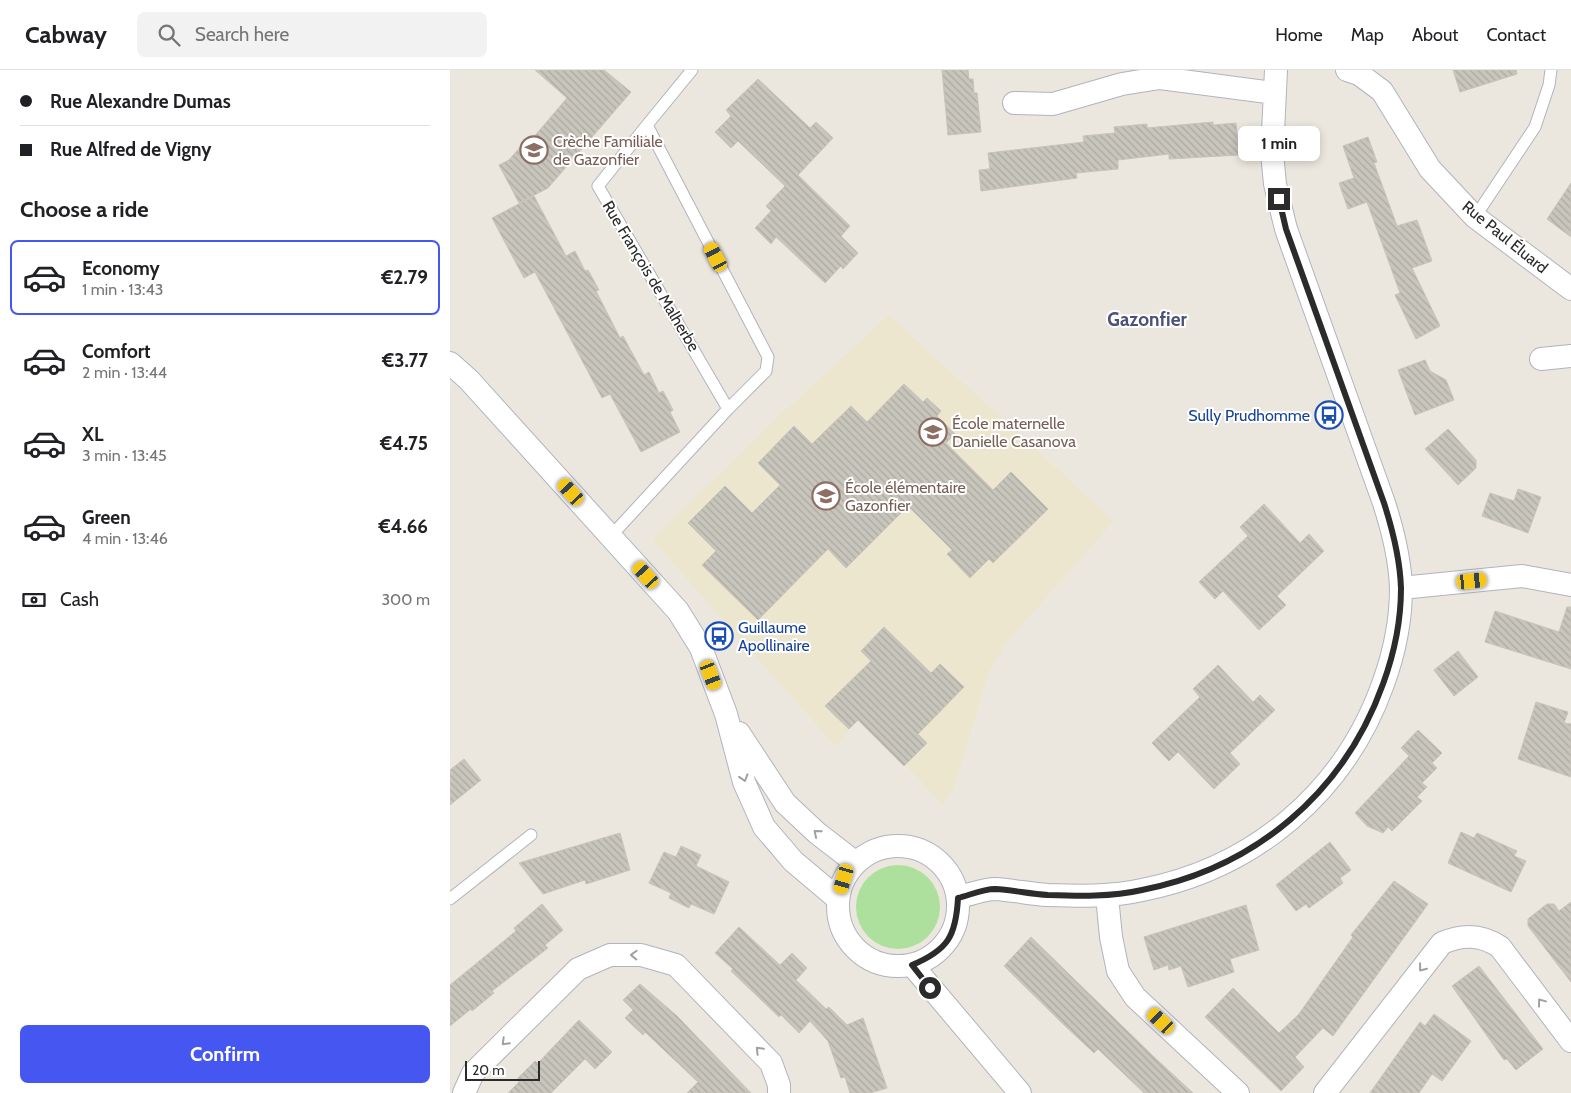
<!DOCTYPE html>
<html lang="en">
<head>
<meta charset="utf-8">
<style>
  body { margin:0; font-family:Cabin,sans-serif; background:#f2f2f2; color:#202124; height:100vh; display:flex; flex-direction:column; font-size:19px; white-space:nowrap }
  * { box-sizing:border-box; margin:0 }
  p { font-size:16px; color:#757577 }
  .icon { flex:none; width:28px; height:28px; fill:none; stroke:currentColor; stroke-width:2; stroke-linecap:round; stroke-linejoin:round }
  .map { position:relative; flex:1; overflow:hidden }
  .details { display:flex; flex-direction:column; background:#fff; width:450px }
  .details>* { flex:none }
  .top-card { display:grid; align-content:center; height:110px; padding:0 20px; background:#fff }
  .scale { position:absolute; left:15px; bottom:12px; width:75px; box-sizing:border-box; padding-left:5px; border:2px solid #2b2b2b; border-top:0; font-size:14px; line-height:18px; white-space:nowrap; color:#2b2b2b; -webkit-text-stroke:4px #fff; paint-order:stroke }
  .end { position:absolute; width:22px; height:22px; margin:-11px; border:6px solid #2b2b2b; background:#fff; box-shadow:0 0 0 2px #fff }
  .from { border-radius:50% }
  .bubble { position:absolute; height:35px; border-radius:8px; background:#fff; box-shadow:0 2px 8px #0003; font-size:16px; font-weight:700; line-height:35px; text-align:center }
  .car { position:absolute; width:15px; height:30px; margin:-15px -8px; border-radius:6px; box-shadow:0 0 4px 1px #0007; background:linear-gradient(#f5c518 24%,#345 0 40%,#f5c518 0 76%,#345 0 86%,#f5c518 0) }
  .top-card b { display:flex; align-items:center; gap:18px; height:48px; font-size:19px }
  .top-card b+b { border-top:1px solid #e0e0e0 }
  .top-card i { width:12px; height:12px; background:#202124 }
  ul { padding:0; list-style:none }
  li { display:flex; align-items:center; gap:15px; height:75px; margin:0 10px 8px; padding:0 10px; border:2px solid transparent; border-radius:8px }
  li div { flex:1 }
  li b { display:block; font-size:19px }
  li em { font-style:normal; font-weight:700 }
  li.current { border-color:#4656f1 }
  li>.icon { width:45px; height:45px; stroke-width:1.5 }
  h2 { padding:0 20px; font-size:22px; line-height:60px }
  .pay { display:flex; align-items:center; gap:12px; height:55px; padding:0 20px; font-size:19px }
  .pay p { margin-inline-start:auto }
  .action { display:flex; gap:10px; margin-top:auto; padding:10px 20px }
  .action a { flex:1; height:58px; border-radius:8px; background:#4656f1; color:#fff; font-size:20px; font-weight:700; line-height:58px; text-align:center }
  header { display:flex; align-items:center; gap:30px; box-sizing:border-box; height:70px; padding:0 25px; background:#fff; border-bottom:1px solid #e0e0e0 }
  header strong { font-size:24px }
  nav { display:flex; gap:28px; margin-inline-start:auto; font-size:18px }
  .search { width:350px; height:45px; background:#f2f2f2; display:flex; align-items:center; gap:12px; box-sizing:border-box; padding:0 18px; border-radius:8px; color:#757577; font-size:19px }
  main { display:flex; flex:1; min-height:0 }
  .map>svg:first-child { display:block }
  .education { fill:#ede6ce }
  .grass { fill:#aee09d }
  .building { fill:url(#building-back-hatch); stroke:#c8c3b8 }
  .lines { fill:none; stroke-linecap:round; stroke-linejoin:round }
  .service-casing { stroke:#b1b3be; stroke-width:13 }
  .minor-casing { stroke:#b1b3be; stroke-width:24 }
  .service { stroke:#fff; stroke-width:11 }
  .minor { stroke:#fff; stroke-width:22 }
  .oneway { stroke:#a0a0a0 }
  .route { stroke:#2b2b2b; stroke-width:6 }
  .labels { text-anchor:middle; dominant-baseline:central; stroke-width:4; stroke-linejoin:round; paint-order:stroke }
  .education-label { font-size:16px; fill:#785e54; stroke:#fff; text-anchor:start }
  .street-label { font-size:16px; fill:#2b2b2b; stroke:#fff }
  .transit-label { font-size:16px; fill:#164399; stroke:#fff; text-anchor:end }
  .quarter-label { font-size:19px; font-weight:bold; fill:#4d517a; stroke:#fff }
</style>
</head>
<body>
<header>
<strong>Cabway</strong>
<div class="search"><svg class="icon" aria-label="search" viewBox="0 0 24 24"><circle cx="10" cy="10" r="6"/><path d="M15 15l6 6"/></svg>Search here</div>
<nav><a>Home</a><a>Map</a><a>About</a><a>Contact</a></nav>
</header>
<main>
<section class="details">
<div class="top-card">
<b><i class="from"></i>Rue Alexandre Dumas</b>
<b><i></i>Rue Alfred de Vigny</b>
</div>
<h2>Choose a ride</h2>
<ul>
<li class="current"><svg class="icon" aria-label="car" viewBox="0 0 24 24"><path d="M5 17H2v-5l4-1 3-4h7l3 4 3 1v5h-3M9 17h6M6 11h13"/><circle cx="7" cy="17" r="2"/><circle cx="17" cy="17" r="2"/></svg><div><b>Economy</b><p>1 min · 13:43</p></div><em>€2.79</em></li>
<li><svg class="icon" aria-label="car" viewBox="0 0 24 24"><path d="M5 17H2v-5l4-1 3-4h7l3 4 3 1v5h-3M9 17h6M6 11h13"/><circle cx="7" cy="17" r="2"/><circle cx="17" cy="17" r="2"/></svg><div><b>Comfort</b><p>2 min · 13:44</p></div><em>€3.77</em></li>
<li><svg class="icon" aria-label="car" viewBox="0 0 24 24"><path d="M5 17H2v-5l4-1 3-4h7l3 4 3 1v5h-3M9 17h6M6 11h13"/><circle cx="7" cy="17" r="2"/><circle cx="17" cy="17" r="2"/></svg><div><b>XL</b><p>3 min · 13:45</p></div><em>€4.75</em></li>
<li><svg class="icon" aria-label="car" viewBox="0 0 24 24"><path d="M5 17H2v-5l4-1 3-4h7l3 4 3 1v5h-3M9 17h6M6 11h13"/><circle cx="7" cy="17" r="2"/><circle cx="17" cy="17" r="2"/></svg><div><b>Green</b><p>4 min · 13:46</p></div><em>€4.66</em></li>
</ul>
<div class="pay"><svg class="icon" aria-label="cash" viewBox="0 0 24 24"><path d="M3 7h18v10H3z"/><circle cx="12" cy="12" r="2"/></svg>Cash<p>300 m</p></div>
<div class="action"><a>Confirm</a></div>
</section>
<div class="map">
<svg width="1121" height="1023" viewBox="0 0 1121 1023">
  <defs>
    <pattern id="building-back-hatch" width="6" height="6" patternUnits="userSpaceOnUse" patternTransform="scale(1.25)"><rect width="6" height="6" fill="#c8c5bc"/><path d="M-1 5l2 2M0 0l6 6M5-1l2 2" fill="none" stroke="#aca9a2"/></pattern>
  </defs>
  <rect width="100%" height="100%" fill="#ece7de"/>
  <!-- education -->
  <path class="education" d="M439,245L664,451L556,573L539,601L504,718L493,734L409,648L386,677L202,470L331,344Z"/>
  <!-- grass -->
  <path class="grass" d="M406 837a42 42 0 1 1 84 0a42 42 0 1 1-84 0Z"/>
  <!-- building -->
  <path class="building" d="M85,0H154L181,22L98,118L69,133L49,95L59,90L80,66L83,68L117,28Z
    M492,0H518L519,9H523L524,23H527L531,62L498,65Z
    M1003,0H1066L1067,4L1010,22Z
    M308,9L360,58L366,52L383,68L348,105L400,156L391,166L408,183L393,199L391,196L375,213L326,167L321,174L305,158L321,141L316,136L335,116L288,71L281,78L265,62L281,46L276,40Z
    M763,52V55L786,53L789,85L719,89V84L668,90V99L626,103L627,108L531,121L529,100L540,99L538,83L634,72L633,66L665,63L664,57L697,54V58Z
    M918,67L927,92L924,93L947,156L967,150L982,191L962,198L990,256L966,269L945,225L950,223L917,132L898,139L889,113L904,108L893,76Z
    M1121,113V167L1097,149Z
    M84,126L116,186L125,181L135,201L138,200L149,220L146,221L170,268L173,266L194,305L199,302L209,323L213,321L223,340L220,342L230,362L191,382L160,324L152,328L85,202L74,208L42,148Z
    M975,290L980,301L996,310L1004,330L965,345L948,300Z
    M454,314L473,332L477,328L491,341L487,346L505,364L496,373L543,420L561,402L598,439L543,493L539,489L520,508L497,484L502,480L458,436L396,498L378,479L308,550L252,495L266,481L238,453L275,416L302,443L330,415L308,393L344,356L362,374L401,336L417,352Z
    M998,359L1026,390V398L1008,415L975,379Z
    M1068,419L1091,427L1078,463L1032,446L1040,423L1064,431Z
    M814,434L850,473L859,464L874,481L827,526L836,535L809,560L773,521L765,529L749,512L798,466L790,457Z
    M1117,537H1121V599L1035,572L1045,541L1109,562Z
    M434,557L481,603L490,594L514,617L468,664L477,673L454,696L408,650L399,659L375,636L421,591L411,581Z
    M1008,581L1028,607L1004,626L984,600Z
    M768,595L803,632L810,625L825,640L780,683L790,694L764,719L728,682L719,691L702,673L750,627L743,619Z
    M1086,632L1118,642L1114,653L1121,654V707L1068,689Z
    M968,660L992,683L982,693L987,698L972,713L977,717L967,727L972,731L942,761L938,757L933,763L917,756L905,743L959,686L951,678Z
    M14,689L31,710L0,735V700Z
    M1011,762L1024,768L1027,763L1067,781L1064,786L1076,791L1061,822L998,793Z
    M170,763L180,800L136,814L135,810L93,824L69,793Z
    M880,772L901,800L890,808L893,813L859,838L856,834L846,841L826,815Z
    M231,776L251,785L246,796L279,812L264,844L241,834L239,838L219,828L221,823L199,813L214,782L226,787Z
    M944,811L978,834L883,966L873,958L845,987L854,997L831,1021L755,947L783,918L829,963L849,944L903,867L901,865Z
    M1121,832V912L1078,856V849L1097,834H1104L1109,841Z
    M92,834L113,860L95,875L98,878L42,921L44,923L22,941L21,939L0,956V915L66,861L64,858Z
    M796,835L809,880L780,889L784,902L738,917L731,896L719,900L718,895L704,900L694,867Z
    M289,857L330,895L342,883L357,898L346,910L376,939L379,937L397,955L413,948L437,1018L420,1023H400L395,1007L391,1008L378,971L360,951L349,963L331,945L329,947L281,901L283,899L265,883Z
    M581,867L703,986L743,1023H694L648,979L644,983L614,955L554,896Z
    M1029,896L1093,979L1066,1000L1057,989L1054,990L1002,916Z
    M190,914L227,946L301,1023H237L248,1012L195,962L193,965L175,948L183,940L173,930Z
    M984,944L1021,971L992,1011L982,1004L969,1023H920L970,952L975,956Z
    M129,950L162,982L145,999L135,989L101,1023H58L69,1012L67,1009L85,991L88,993Z"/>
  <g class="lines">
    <!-- service casing -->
    <g class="service-casing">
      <path id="service" d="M197,55L318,287L316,301L278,339L148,116Z
        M197,55L242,0
        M1025,147L1085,57L1099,15L1101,0
        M161,466L278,339
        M0,829L81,765"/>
    </g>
    <!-- minor casing -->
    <g class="minor-casing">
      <path id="minor" d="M897,0L909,4L932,21L980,99L1025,147L1121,219
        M564,33L603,34L672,14L710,8L824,23
        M1091,289L1121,286
        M0,293L19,310L228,541L251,578L276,644L294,712L314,757L343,791L388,829
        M951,518L1072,506L1121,515
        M289,663L335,733L367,763L406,793
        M388 836a60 60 0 1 1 120 0a60 60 0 1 1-120 0Z
        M657,826L661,867L668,901L685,927L788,1023
        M508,827C520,825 533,819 545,819C563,820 580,824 598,825C629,826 661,827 692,820C804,798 894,723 933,614C944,584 951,551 951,518C950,489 943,461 934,433L836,159L825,114L822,83L826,0
        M462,895L570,1023
        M14,1023L23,1003L128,899L160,885H191L226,895L321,993L329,1015V1023
        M875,1023L992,873C1013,864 1031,864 1050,877L1121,971"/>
    </g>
    <!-- service -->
    <use href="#service" class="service"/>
    <!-- minor -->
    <use href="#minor" class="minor"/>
  </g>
  <!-- one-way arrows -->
  <defs><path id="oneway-chevron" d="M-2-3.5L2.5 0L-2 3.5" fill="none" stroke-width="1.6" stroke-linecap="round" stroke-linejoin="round" transform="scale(1.25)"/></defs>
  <g class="oneway">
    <use href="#oneway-chevron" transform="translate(294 708) rotate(73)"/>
    <use href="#oneway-chevron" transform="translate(367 763) rotate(-140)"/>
    <use href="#oneway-chevron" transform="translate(184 885) rotate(-178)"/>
    <use href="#oneway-chevron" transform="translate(972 898) rotate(128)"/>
    <use href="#oneway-chevron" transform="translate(1091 932) rotate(-127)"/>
    <use href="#oneway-chevron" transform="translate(55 972) rotate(135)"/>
    <use href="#oneway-chevron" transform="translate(309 980) rotate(-134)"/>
  </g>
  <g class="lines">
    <!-- route -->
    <path class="route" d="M480,918L462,895C498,880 506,866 508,828C520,825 533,819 545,819C563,820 580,824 598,825C629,826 661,827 692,820C805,798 894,723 933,614C944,584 951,551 951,518C950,489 943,461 934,433L836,159L829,129"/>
  </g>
  <!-- icons -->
  <defs>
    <g id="school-ring" transform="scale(1.4375)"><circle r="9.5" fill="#fff" stroke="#8d6e63" stroke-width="1.5"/><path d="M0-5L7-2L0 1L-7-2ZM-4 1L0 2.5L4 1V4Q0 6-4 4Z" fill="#8d6e63"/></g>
    <g id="bus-ring" transform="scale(1.4375)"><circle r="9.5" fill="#fff" stroke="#1a4fb4" stroke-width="1.5"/><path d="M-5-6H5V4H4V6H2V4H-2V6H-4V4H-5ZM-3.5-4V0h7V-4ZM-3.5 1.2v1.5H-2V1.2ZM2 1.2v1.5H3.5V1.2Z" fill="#1a4fb4"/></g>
  </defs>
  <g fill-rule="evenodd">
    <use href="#school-ring" x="84" y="80"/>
    <use href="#bus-ring" x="879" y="345"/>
    <use href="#school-ring" x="483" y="362"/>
    <use href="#school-ring" x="376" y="426"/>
    <use href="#bus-ring" x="269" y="566"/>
  </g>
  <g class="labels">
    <!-- education labels -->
    <g class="education-label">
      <text x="103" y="71">Crèche Familiale<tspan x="103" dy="18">de Gazonfier</tspan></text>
      <text x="502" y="353">École maternelle<tspan x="502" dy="18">Danielle Casanova</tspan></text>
      <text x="395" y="417">École élémentaire<tspan x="395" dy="18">Gazonfier</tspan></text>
    </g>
    <!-- street labels -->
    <g class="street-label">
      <text transform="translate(1055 167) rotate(39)">Rue Paul Éluard</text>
      <text transform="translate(201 206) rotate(59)">Rue François de Malherbe</text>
    </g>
    <!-- transit labels -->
    <g class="transit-label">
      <text x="860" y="345">Sully Prudhomme</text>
      <text x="288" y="557" text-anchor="start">Guillaume<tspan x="288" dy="18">Apollinaire</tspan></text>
    </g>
    <!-- quarter labels -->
    <g class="quarter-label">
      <text x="697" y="249">Gazonfier</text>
    </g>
  </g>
</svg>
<div class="scale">20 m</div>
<i class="end from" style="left:480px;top:918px"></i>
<i class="end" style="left:829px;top:129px"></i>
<div class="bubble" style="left:788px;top:56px;width:82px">1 min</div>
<i class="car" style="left:266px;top:187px;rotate:332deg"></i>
<i class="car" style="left:121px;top:422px;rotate:318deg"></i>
<i class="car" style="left:196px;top:505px;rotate:318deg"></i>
<i class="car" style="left:1022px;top:511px;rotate:84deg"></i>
<i class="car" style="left:261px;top:605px;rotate:159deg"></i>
<i class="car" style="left:394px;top:809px;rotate:196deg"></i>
<i class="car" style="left:711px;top:951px;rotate:313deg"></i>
</div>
</main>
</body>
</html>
